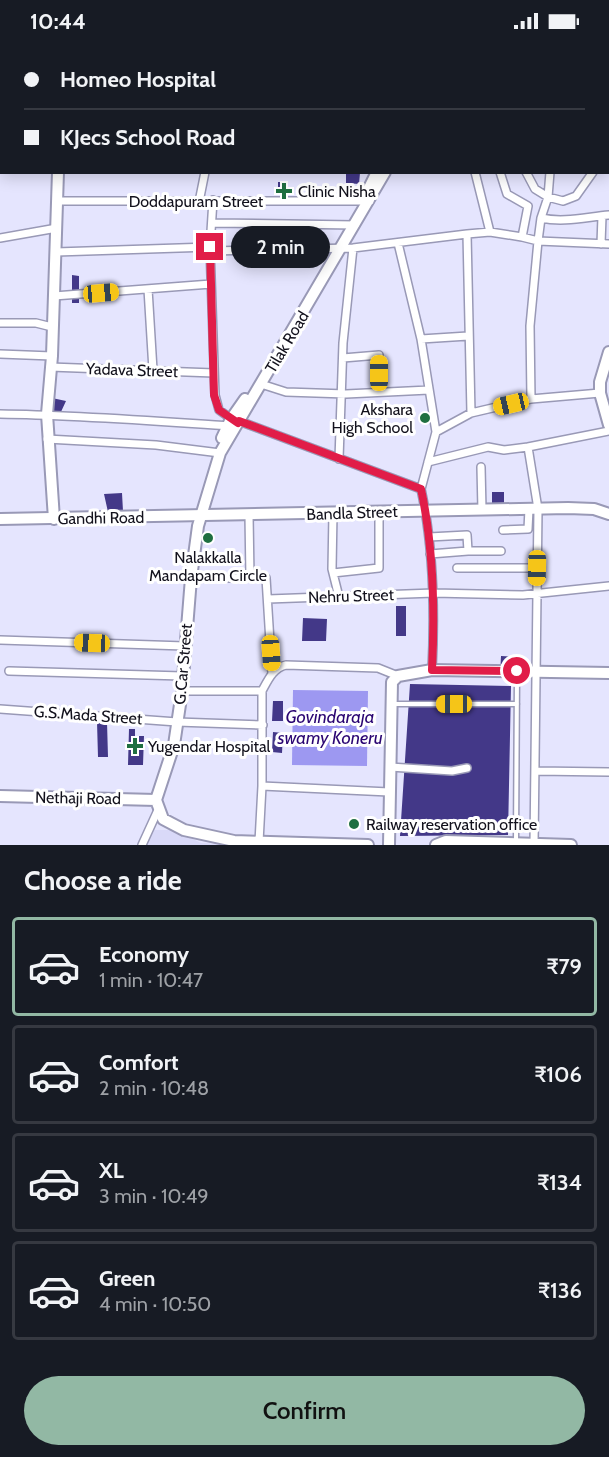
<!DOCTYPE html>
<html lang="en">
<head>
<meta charset="utf-8">
<style>
  body { margin:0; font-family:Cabin,sans-serif; background:#20242c; color:#f1f3f6; height:100vh; display:flex; flex-direction:column; font-size:22px; white-space:nowrap }
  * { box-sizing:border-box; margin:0 }
  p { font-size:20px; color:#9ea1a6 }
  .icon { flex:none; width:33px; height:33px; fill:none; stroke:currentColor; stroke-width:2; stroke-linecap:round; stroke-linejoin:round }
  .map { position:relative; height:803px; overflow:hidden }
  .sheet { display:flex; flex-direction:column; background:#171b24; flex:1 }
  .sheet>* { flex:none }
  .guide { position:absolute; left:0px; top:0px; width:609px; height:132px; box-shadow:0 3px 15px #0003; display:grid; align-content:center; height:132px; padding:0 24px; background:#171b24 }
  .end { position:absolute; width:27px; height:27px; margin:-14px; border:8px solid #e11d48; background:#fff; box-shadow:0 0 0 3px #fff }
  .from { border-radius:50% }
  .bubble { position:absolute; height:42px; border-radius:21px; background:#171b24; box-shadow:0 3px 15px #0003; font-size:20px; font-weight:600; line-height:42px; text-align:center }
  .car { position:absolute; width:18px; height:36px; margin:-18px -9px; border-radius:8px; box-shadow:0 0 4px 2px #0007; background:linear-gradient(#f5c518 24%,#345 0 40%,#f5c518 0 76%,#345 0 86%,#f5c518 0) }
  .guide b { display:flex; align-items:center; gap:21px; height:57px; font-size:22px }
  .guide b+b { border-top:2px solid #363941 }
  .guide i { width:15px; height:15px; background:#f1f3f6 }
  ul { padding:0; list-style:none }
  li { display:flex; align-items:center; gap:18px; height:99px; margin:0 12px 9px; padding:0 12px; border:3px solid #363941; border-radius:6px }
  li div { flex:1 }
  li b { display:block; font-size:22px }
  li em { font-style:normal; font-weight:600 }
  li.on { border-color:#92b8a4 }
  li>.icon { width:54px; height:54px; stroke-width:1.5 }
  h2 { padding:0 24px; font-size:27px; line-height:72px }
  .button { display:flex; gap:12px; margin-top:auto; padding:12px 24px }
  .button a { flex:1; height:69px; border-radius:36px; background:#92b8a4; color:#111; font-size:24px; font-weight:600; line-height:69px; text-align:center }
  .status { display:flex; justify-content:space-between; align-items:center; height:42px; padding:0 30px; background:#171b24; direction:ltr }
  .status svg { height:16px; fill:currentColor }
  .map>svg:first-child { display:block }
  .built { fill:#d9d9f8 }
  .water { fill:#9d98f1 }
  .building { fill:#433888 }
  .lines { fill:none; stroke-linecap:round; stroke-linejoin:round }
  .lane-casing { stroke:#9999b6; stroke-width:7 }
  .street-casing { stroke:#9999b6; stroke-width:10 }
  .secondary-casing { stroke:#9999b6; stroke-width:14 }
  .primary-casing { stroke:#9999b6; stroke-width:14 }
  .lane { stroke:#fff; stroke-width:4 }
  .street { stroke:#fff; stroke-width:7 }
  .secondary { stroke:#fff; stroke-width:10 }
  .primary { stroke:#fff; stroke-width:10 }
  .route { stroke:#e11d48; stroke-width:8 }
  .poi-dot { fill:#1f6f40; stroke:#fff; stroke-width:2 }
  .labels { text-anchor:middle; dominant-baseline:central; stroke-width:6; stroke-linejoin:round; paint-order:stroke }
  .poi-label { font-size:16px; fill:#12111c; stroke:#fff; text-anchor:start }
  .street-label { font-size:16px; fill:#12111c; stroke:#fff }
  .water-label { font-size:18px; font-style:italic; fill:#2a0572; stroke:#fff }
</style>
</head>
<body>
<div class="status"><b>10:44</b><svg viewBox="0 0 49 12"><path d="M0 12V9h3v3zM5 12V6h3v6zM10 12V3h3v9zM15 12V0h3v12zM26 1h20v11H26zM47 4h2v5h-2z"/></svg></div>
<div class="map">
<svg width="609" height="803" viewBox="0 0 609 803">
  <rect width="100%" height="100%" fill="#e5e5fe"/>
  <!-- built -->
  <path class="built" d="M148,788H175L201,801L238,803H142Z"/>
  <!-- water -->
  <path class="water" d="M293,648L368,649L367,724L292,723Z"/>
  <!-- building -->
  <path class="building" d="M346,130L360,131L359,142L346,141Z
    M278,140H285V152H278Z
    M72,233L79,234V261H72Z
    M52,356L66,359L60,372H50Z
    M492,450H504V466H492Z
    M122,451L123,469L108,470L104,452Z
    M396,564H406V594H396Z
    M303,576L327,577L326,599H302Z
    M501,614L520,615L519,635L500,634Z
    M410,642L511,644L508,793L400,794Z
    M273,659H283V679H272Z
    M97,680H107L108,715H98Z
    M129,687H135V694H144L143,723H128Z
    M273,690L283,691L282,711L272,710Z"/>
  <g class="lines">
    <!-- lane casing -->
    <g class="lane-casing">
      <path id="lane" d="M392,662H517
        M516,801L517,631"/>
    </g>
    <!-- street casing -->
    <g class="street-casing">
      <path id="street" d="M8,0V2
        M250,0L266,2
        M519,1V2
        M116,2V0
        M181,2L182,0
        M565,2V0
        M0,52H2
        M608,59H609
        M0,89H2
        M608,89L609,90
        M608,112L609,110
        M0,124L2,125
        M475,130L490,190
        M526,130L535,147L548,155L563,159L576,154L593,130
        M213,158L210,205L215,353L219,368L233,378
        M58,159H370
        M199,160L205,130
        M541,176C564,181 586,175 609,173
        M213,181L355,183
        M467,192L490,190L522,195L528,164L507,152L500,130
        M522,195L538,199L609,202
        M0,196L57,186
        M398,201L421,297L436,390
        M601,202L602,174
        M211,209L353,206L467,192L471,371
        M56,210L210,205
        M148,247L153,328
        M54,254L211,242
        M0,281H36L52,285
        M421,297L468,294
        M0,312L52,314
        M343,316L379,313V350
        M50,325L214,331
        M261,342L286,350L346,352L429,348
        M531,357L530,284L538,199L541,176L548,155L550,130
        M0,372C77,373 154,379 231,384
        M239,379L421,447C434,507 435,567 432,628
        M47,397L156,403L220,411
        M528,405L609,389
        M339,417L343,301L353,206
        M428,420L488,405L504,408L528,405L538,467L534,803
        M481,425L482,468
        M421,447L436,390L471,371L531,357L600,351
        M333,471L332,527L339,555
        M249,473L250,536
        M503,488L528,487L529,467
        M429,495L467,493L468,509H501
        M430,512L468,509
        M457,526H537
        M333,531L379,526V470
        M191,536H266L272,632
        M268,557L434,551L523,553L609,544
        M0,598L185,604
        M9,629L182,634
        M182,649H262C268,638 273,626 286,623L378,626L398,634
        M262,649V744L389,750
        M0,667L177,680L263,683
        M390,725L452,729L467,726
        M536,729L609,730
        M259,800L262,744
        M142,803L158,768"/>
    </g>
    <!-- secondary casing -->
    <g class="secondary-casing">
      <path id="secondary" d="M51,0V2
        M443,2V0
        M451,2L452,0
        M368,148L377,130
        M609,310L600,340V351L609,383
        M222,396L231,377L245,357
        M54,477L47,372L52,314L58,130
        M0,754L156,758
        M156,758L174,703L182,649L191,536L198,484L220,411L385,130
        M156,758L163,777L184,788L234,799L368,803
        M389,803L392,640L398,634L432,628L609,631
        M436,803L446,799L571,803"/>
    </g>
    <!-- primary casing -->
    <g class="primary-casing">
      <path id="primary" d="M0,477L568,466L594,467L609,472"/>
    </g>
    <!-- lane -->
    <use href="#lane" class="lane"/>
    <!-- street -->
    <use href="#street" class="street"/>
    <!-- secondary -->
    <use href="#secondary" class="secondary"/>
    <!-- primary -->
    <use href="#primary" class="primary"/>
  </g>
  <g class="lines">
    <!-- route -->
    <path class="route" d="M210,205L214,353L219,368L238,381L239,379L421,447C434,507 435,567 432,628L517,629"/>
  </g>
  <!-- markers -->
  <g class="poi-dot">
    <path d="M281 140h6v6h6v6h-6v6h-6v-6h-6v-6h6z"/>
    <circle cx="425" cy="376" r="6"/>
    <circle cx="208" cy="496" r="6"/>
    <path d="M132 695h6v6h6v6h-6v6h-6v-6h-6v-6h6z"/>
    <circle cx="354" cy="782" r="6"/>
  </g>
  <g class="labels">
    <!-- poi labels -->
    <g class="poi-label">
      <text x="298" y="149">Clinic Nisha</text>
      <text x="413" y="367" text-anchor="end">Akshara<tspan x="413" dy="18">High School</tspan></text>
      <text x="208" y="515" text-anchor="middle">Nalakkalla<tspan x="208" dy="18">Mandapam Circle</tspan></text>
      <text x="148" y="704">Yugendar Hospital</text>
      <text x="366" y="782">Railway reservation office</text>
    </g>
    <!-- street labels -->
    <g class="street-label">
      <text x="196" y="159">Doddapuram Street</text>
      <text transform="translate(287 300) rotate(-59)">Tilak Road</text>
      <text transform="translate(132 328) rotate(2)">Yadava Street</text>
      <text transform="translate(352 471) rotate(-2)">Bandla Street</text>
      <text transform="translate(101 476) rotate(-1)">Gandhi Road</text>
      <text transform="translate(351 554) rotate(-2)">Nehru Street</text>
      <text transform="translate(183 622) rotate(-85)">G.Car Street</text>
      <text transform="translate(88 673) rotate(4)">G.S.Mada Street</text>
      <text transform="translate(78 756) rotate(1)">Nethaji Road</text>
    </g>
    <!-- water labels -->
    <g class="water-label">
      <text x="330" y="675">Govindaraja<tspan x="330" dy="21">swamy Koneru</tspan></text>
    </g>
  </g>
</svg>
<i class="end from" style="left:517px;top:629px"></i>
<i class="end" style="left:210px;top:205px"></i>
<div class="bubble" style="left:231px;top:184px;width:99px">2 min</div>
<i class="car" style="left:101px;top:251px;rotate:85deg"></i>
<i class="car" style="left:379px;top:331px;rotate:0deg"></i>
<i class="car" style="left:511px;top:362px;rotate:257deg"></i>
<i class="car" style="left:537px;top:526px;rotate:181deg"></i>
<i class="car" style="left:92px;top:601px;rotate:272deg"></i>
<i class="car" style="left:271px;top:611px;rotate:176deg"></i>
<i class="car" style="left:454px;top:662px;rotate:270deg"></i>
<div class="guide">
<b><i class="from"></i>Homeo Hospital</b>
<b><i></i>KJecs School Road</b>
</div>
</div>
<section class="sheet">
<h2>Choose a ride</h2>
<ul>
<li class="on"><svg class="icon" aria-label="car" viewBox="0 0 24 24"><path d="M5 17H2v-5l4-1 3-4h7l3 4 3 1v5h-3M9 17h6M6 11h13"/><circle cx="7" cy="17" r="2"/><circle cx="17" cy="17" r="2"/></svg><div><b>Economy</b><p>1 min · 10:47</p></div><em>₹79</em></li>
<li><svg class="icon" aria-label="car" viewBox="0 0 24 24"><path d="M5 17H2v-5l4-1 3-4h7l3 4 3 1v5h-3M9 17h6M6 11h13"/><circle cx="7" cy="17" r="2"/><circle cx="17" cy="17" r="2"/></svg><div><b>Comfort</b><p>2 min · 10:48</p></div><em>₹106</em></li>
<li><svg class="icon" aria-label="car" viewBox="0 0 24 24"><path d="M5 17H2v-5l4-1 3-4h7l3 4 3 1v5h-3M9 17h6M6 11h13"/><circle cx="7" cy="17" r="2"/><circle cx="17" cy="17" r="2"/></svg><div><b>XL</b><p>3 min · 10:49</p></div><em>₹134</em></li>
<li><svg class="icon" aria-label="car" viewBox="0 0 24 24"><path d="M5 17H2v-5l4-1 3-4h7l3 4 3 1v5h-3M9 17h6M6 11h13"/><circle cx="7" cy="17" r="2"/><circle cx="17" cy="17" r="2"/></svg><div><b>Green</b><p>4 min · 10:50</p></div><em>₹136</em></li>
</ul>
<div class="button"><a>Confirm</a></div>
</section>
</body>
</html>
